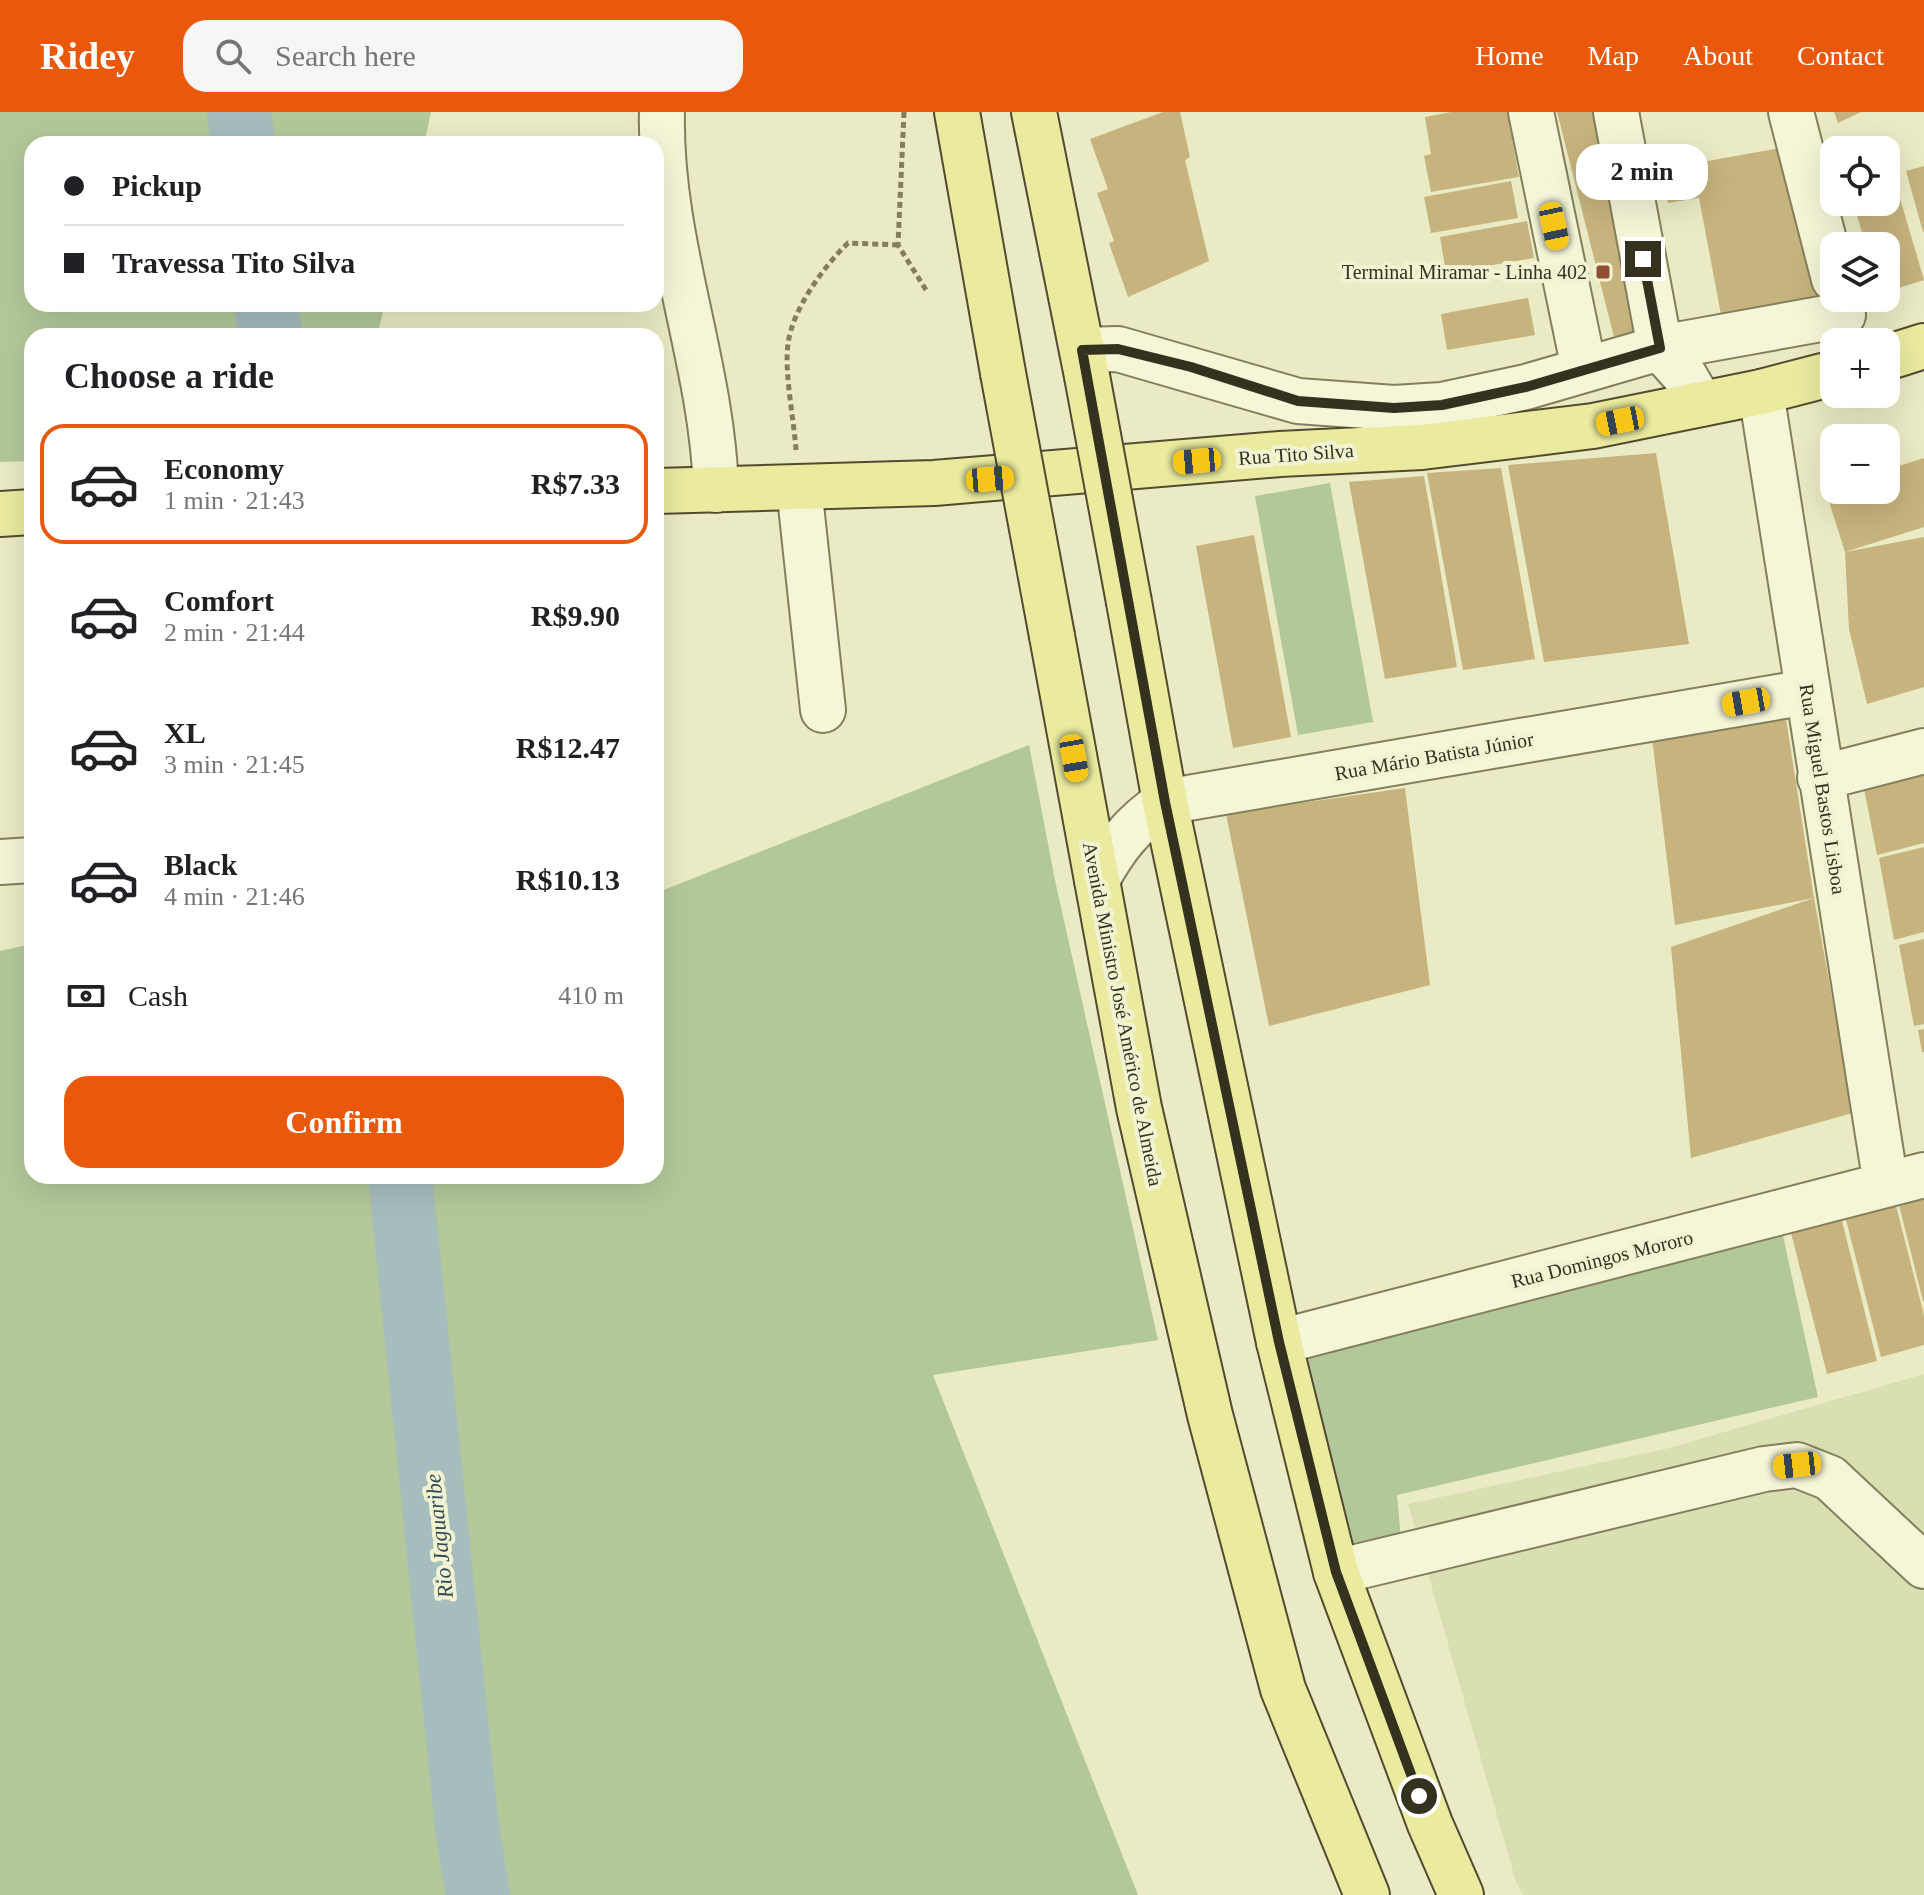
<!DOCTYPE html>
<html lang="en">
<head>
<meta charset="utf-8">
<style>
  body { margin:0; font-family:Georgia,serif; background:#f6f6f6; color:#202124; height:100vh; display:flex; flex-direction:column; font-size:30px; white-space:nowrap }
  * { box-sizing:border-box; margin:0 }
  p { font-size:26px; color:#757577 }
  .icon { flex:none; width:44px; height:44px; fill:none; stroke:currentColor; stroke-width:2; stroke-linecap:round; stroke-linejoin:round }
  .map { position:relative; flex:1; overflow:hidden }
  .panel { position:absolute; left:24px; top:216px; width:640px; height:856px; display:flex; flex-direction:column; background:#fff; border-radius:24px; box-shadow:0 8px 32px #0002 }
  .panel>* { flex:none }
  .banner { position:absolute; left:24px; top:24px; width:640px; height:176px; border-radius:24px; box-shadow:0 8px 32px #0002; display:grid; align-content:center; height:176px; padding:0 40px; background:#fff }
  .tools { position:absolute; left:1820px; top:24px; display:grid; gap:16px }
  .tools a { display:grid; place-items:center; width:80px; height:80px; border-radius:16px; background:#fff; box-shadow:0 8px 32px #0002; font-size:40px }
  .end { position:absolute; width:36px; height:36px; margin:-18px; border:10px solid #35311f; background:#fff; box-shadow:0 0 0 4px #fff }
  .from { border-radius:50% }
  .bubble { position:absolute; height:56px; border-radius:24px; background:#fff; box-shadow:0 8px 32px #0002; font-size:26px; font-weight:700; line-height:56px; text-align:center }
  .car { position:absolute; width:24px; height:48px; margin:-24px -12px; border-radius:10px; box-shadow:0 0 6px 2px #0007; background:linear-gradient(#f5c518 24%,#345 0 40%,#f5c518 0 76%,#345 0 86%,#f5c518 0) }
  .banner b { display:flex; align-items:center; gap:28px; height:76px; font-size:30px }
  .banner b+b { border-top:2px solid #e0e0e0 }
  .banner i { width:20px; height:20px; background:#202124 }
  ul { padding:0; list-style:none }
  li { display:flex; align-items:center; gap:24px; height:120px; margin:0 16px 12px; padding:0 24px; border:4px solid transparent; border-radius:24px }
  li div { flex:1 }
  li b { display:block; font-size:30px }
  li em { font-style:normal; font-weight:700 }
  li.on { border-color:#ea580c }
  li>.icon { width:72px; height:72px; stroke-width:1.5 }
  h2 { padding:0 40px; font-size:36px; line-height:96px }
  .pay { display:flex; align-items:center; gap:20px; height:88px; padding:0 40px; font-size:30px }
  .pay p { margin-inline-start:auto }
  .cta { display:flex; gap:16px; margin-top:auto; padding:16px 40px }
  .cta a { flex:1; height:92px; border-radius:24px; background:#ea580c; color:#fff; font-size:32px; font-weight:700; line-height:92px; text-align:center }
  header { display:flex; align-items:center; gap:48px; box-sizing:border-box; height:112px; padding:0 40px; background:#ea580c; color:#fff }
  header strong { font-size:38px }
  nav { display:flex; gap:44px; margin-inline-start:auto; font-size:28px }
  .search { width:560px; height:72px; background:#f6f6f6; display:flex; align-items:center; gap:20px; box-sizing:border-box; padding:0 28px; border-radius:24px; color:#757577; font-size:30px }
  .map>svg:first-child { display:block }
  .farmland { fill:#d8e0b2 }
  .green { fill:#b3c899 }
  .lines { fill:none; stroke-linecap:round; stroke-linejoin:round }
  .river { stroke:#a6bdbe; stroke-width:64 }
  .building { fill:#c6b37d }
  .minor-casing { stroke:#847e5c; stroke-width:48 }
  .major-casing { stroke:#524b30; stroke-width:48 }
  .path { stroke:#847e5c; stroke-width:5; stroke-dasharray:6 4; stroke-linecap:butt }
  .minor { stroke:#f5f6d7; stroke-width:44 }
  .major { stroke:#eaeb9f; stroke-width:44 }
  .major-bridge-casing { stroke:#524b30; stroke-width:48; stroke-linecap:butt }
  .major-bridge { stroke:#eaeb9f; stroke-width:44 }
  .route { stroke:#35311f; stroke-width:10 }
  .poi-dot { fill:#8f4e30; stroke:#f2f3d3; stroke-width:3 }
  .labels { text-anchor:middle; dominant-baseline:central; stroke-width:8; stroke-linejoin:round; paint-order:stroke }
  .poi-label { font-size:20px; fill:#35311f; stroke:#f2f3d3; text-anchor:end }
  .street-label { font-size:20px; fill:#35311f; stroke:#f2f3d3 }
  .water-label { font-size:22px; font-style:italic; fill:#2f4a54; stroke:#f2f3d3 }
</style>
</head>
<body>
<header>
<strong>Ridey</strong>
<div class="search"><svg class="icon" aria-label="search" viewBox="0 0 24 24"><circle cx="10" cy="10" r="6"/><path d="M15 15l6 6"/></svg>Search here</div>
<nav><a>Home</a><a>Map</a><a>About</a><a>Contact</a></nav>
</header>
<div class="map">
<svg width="1924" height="1783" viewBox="0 0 1924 1783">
  <rect width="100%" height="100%" fill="#eaebc4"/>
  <!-- farmland -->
  <path class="farmland" d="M1924,1262V1783H1523L1516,1770L1408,1392L1669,1336Z"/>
  <!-- green -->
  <path class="green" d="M0,0H431L424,32H32V192H385L377,224H32V349L0,350Z
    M1330,371L1373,610L1298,623L1255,384Z
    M1029,633L1056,773L1158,1228L933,1263L1138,1783H0V839L32,832V1064H656V781Z
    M1782,1119L1818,1285L1397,1383L1401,1428L1356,1449L1299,1238Z"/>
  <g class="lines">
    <!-- river -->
    <path class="river" d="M239,0L243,32
      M266,192L270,224
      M400,1064L467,1716L478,1783"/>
  </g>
  <!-- building -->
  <path class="building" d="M1163,0H1180L1190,45L1185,48L1209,149L1128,185L1109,131L1114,129L1097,81L1108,77L1090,27Z
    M1451,0H1514L1519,26L1512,27L1519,65L1431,80L1424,44L1431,42L1425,5Z
    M1557,0H1603L1644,224L1617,237Z
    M1834,0H1861L1838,11Z
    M1882,25L1886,38H1833V37Z
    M1796,33L1824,190L1722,208L1699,86L1668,91L1663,57Z
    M1887,42L1924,168L1886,180V134H1866L1853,90H1886Z
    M1924,54V120H1923L1906,59Z
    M1511,69L1518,106L1431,121L1424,85Z
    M1527,109L1534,146L1446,161L1440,125Z
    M1528,186L1535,223L1447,238L1441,202Z
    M1656,341L1689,532L1544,550L1508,353Z
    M1924,346V415L1845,440L1825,377L1834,374V378H1886V358Z
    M1501,356L1535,547L1463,558L1427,361Z
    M1424,364L1457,555L1385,567L1349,370Z
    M1254,423L1291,625L1233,636L1196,434Z
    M1924,425V575L1867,592L1849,517L1845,440Z
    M1786,607L1814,786L1675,813L1652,626Z
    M1924,646V731L1877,743L1861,661Z
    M1405,676L1430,873L1269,914L1226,702Z
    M1924,735V820L1894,828L1879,746Z
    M1814,786L1853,1001L1691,1046L1671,835Z
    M1924,827V912L1914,914L1899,833Z
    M1924,917V940H1922L1918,918Z
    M1924,1078V1189H1923L1897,1085Z
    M1893,1082L1924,1203V1233L1881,1245L1843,1096Z
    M1840,1101L1877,1249L1827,1262L1789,1113Z"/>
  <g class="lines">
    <!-- minor casing -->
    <g class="minor-casing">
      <path id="minor" d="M662,0C659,129 712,250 716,378
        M1531,0L1584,257
        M1616,0L1660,236L1684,263L1701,292
        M1791,0L1834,167
        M1082,238L1118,237L1298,289L1394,296L1442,293L1526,275L1660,236L1843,203
        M1761,280L1886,1073
        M799,375L823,598
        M1820,666L1924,639
        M0,750L32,748
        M1097,768C1115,734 1133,712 1165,690L1807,580
        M1279,1230L1924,1063
        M1336,1460L1764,1357L1797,1353L1830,1366L1924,1454"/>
    </g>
    <!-- major casing -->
    <g class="major-casing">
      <path id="major" d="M957,0L1003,261
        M1034,0L1087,264
        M1886,246L1924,234
        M656,379L934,371L1280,342L1422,335L1593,314L1761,280L1834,261
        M0,402L32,400
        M1129,490L1165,690L1279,1230L1336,1460L1430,1712L1461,1783
        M1052,524L1139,996L1210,1303L1283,1577L1367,1783"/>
    </g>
    <!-- path -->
    <path class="path" d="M904,0L898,133L926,178
      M796,338C794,308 784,260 788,232C792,198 824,154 848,131L898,133"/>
    <!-- minor -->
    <use href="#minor" class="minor"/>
    <!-- major -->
    <use href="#major" class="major"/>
    <!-- major-bridge casing -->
    <g class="major-bridge-casing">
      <path id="major-bridge" d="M1003,261L1052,524
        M1087,264L1129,490"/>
    </g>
    <!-- major-bridge -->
    <use href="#major-bridge" class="major-bridge"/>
  </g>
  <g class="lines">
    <!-- route -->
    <path class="route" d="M1419,1684L1336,1460L1279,1230L1165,690L1082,238L1118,237L1191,255L1298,289L1394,296L1442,293L1526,275L1660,236L1643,147"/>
  </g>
  <!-- markers -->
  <rect class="poi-dot" x="1595" y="152" width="16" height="16" rx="4"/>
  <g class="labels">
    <!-- poi labels -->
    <g class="poi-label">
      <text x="1587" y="160">Terminal Miramar - Linha 402</text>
    </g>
    <!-- street labels -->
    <g class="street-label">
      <text transform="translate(1296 342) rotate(-4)">Rua Tito Silva</text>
      <text transform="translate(1434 644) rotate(-10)">Rua Mário Batista Júnior</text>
      <text transform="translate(1823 677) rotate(81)">Rua Miguel Bastos Lisboa</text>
      <text transform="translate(1123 902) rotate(79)">Avenida Ministro José Américo de Almeida</text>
      <text transform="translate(1602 1147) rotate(-14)">Rua Domingos Mororo</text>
    </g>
    <!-- water labels -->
    <g class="water-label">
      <text transform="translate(439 1424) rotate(-96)">Rio Jaguaribe</text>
    </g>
  </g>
</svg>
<div class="tools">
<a><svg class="icon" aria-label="locate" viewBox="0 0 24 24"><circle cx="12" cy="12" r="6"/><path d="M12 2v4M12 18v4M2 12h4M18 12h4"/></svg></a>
<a><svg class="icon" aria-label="layers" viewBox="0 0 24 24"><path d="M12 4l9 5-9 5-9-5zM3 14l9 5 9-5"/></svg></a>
<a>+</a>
<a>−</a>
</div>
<i class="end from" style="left:1419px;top:1684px"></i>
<i class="end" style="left:1643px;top:147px"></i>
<div class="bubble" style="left:1576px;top:32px;width:132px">2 min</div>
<i class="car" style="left:1554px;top:114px;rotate:168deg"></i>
<i class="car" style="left:1620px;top:309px;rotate:259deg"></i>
<i class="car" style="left:1197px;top:349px;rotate:265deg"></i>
<i class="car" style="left:990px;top:367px;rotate:85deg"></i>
<i class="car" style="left:1746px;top:590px;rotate:260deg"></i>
<i class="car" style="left:1074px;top:646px;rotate:170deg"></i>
<i class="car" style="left:1797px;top:1353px;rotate:264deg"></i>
<div class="banner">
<b><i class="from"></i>Pickup</b>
<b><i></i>Travessa Tito Silva</b>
</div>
<section class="panel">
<h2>Choose a ride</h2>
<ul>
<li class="on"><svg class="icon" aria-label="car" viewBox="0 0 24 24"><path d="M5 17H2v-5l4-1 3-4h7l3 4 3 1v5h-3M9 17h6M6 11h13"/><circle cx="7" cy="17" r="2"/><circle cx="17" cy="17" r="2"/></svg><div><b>Economy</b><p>1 min · 21:43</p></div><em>R$7.33</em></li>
<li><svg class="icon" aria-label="car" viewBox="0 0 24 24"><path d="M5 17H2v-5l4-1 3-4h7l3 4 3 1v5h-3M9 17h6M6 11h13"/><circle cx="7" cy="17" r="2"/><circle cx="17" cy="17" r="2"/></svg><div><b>Comfort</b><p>2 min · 21:44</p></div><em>R$9.90</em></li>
<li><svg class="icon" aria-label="car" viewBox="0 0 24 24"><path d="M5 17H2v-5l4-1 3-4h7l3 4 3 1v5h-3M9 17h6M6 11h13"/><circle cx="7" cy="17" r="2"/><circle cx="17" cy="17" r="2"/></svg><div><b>XL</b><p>3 min · 21:45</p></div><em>R$12.47</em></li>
<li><svg class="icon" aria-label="car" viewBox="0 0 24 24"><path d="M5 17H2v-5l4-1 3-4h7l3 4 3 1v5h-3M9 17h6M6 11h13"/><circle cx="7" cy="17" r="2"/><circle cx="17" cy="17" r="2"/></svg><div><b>Black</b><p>4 min · 21:46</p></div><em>R$10.13</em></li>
</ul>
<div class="pay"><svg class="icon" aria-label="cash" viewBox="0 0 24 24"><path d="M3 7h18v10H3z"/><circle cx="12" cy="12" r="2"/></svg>Cash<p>410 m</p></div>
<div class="cta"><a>Confirm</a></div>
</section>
</div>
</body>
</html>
